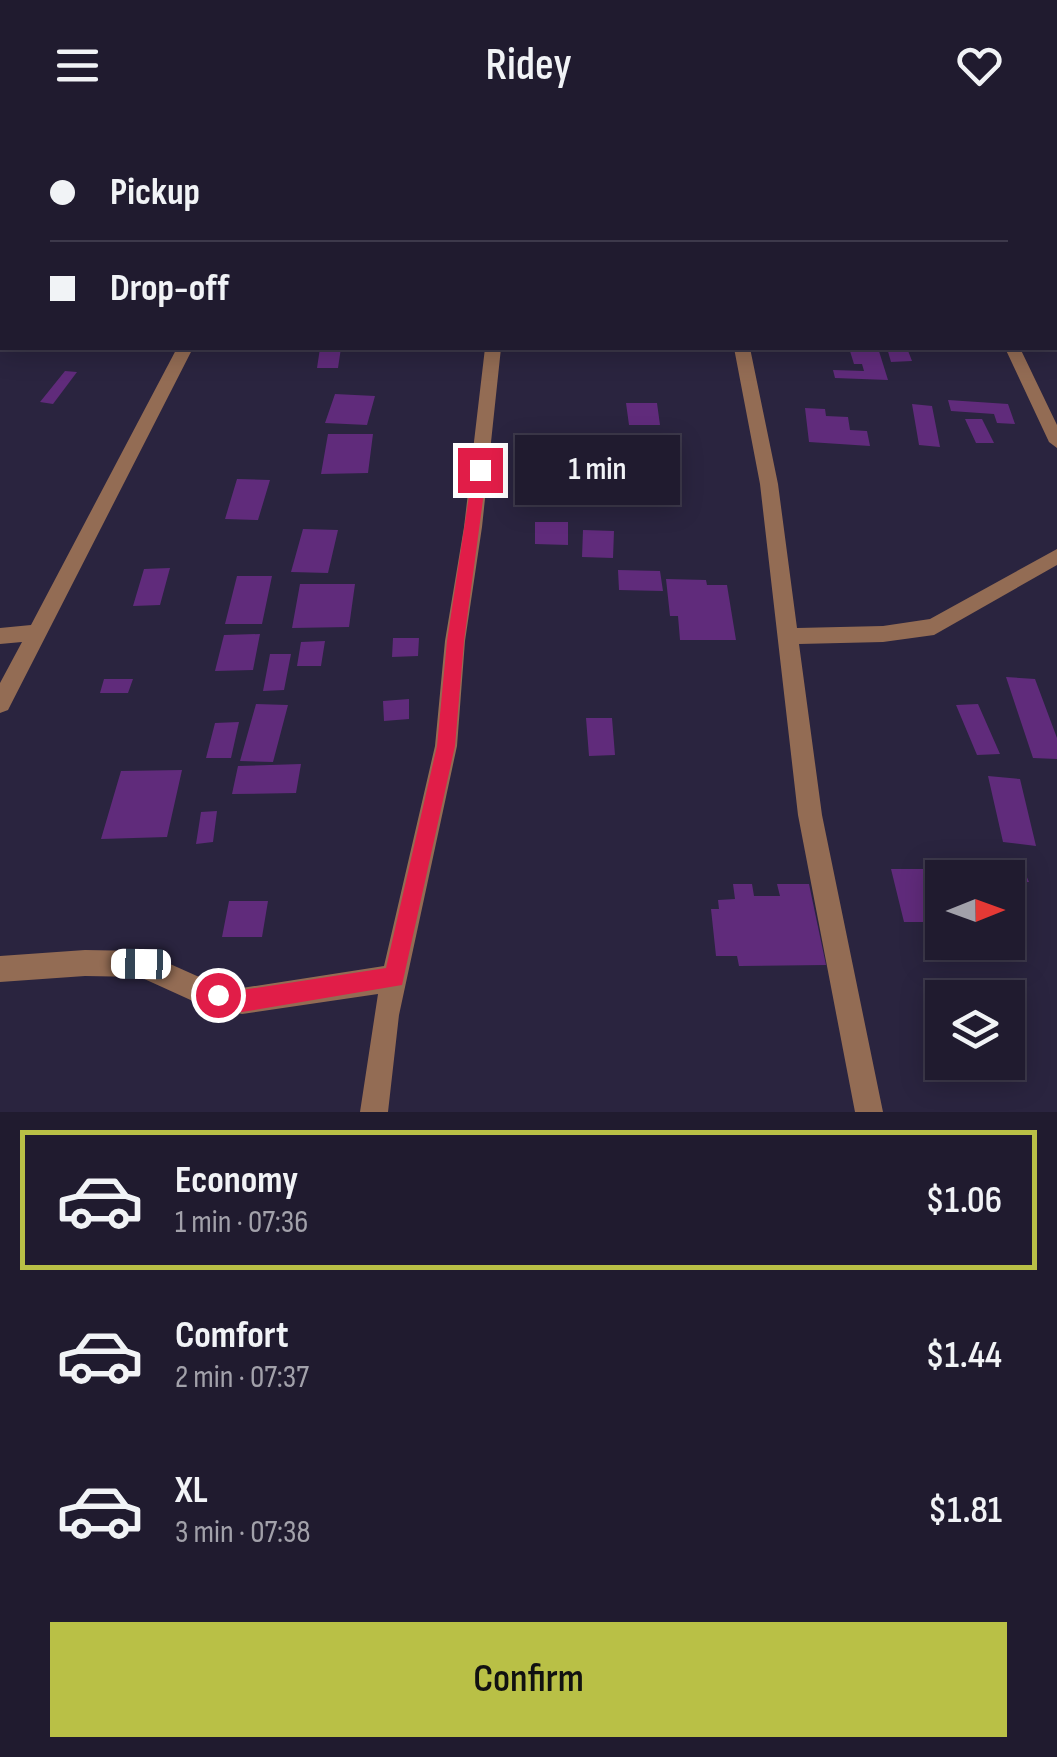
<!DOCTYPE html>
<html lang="en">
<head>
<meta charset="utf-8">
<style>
  body { margin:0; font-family:"Sofia Sans Condensed",sans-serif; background:#282437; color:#f1f3f6; height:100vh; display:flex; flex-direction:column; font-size:38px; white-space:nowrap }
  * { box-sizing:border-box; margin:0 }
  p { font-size:32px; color:#a2a1aa }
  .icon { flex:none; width:55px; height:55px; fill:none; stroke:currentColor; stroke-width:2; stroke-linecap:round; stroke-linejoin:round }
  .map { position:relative; height:982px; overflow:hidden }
  .details { display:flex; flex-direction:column; background:#201b2f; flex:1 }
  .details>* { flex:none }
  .hud { position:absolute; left:0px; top:0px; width:1058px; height:220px; box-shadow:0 5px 25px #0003,0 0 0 2px #3d394b; display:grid; align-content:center; height:220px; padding:0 50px; background:#201b2f }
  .needle { width:65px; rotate:89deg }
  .fabs { position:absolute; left:925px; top:730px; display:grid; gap:20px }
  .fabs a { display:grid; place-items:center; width:100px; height:100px; border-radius:0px; background:#201b2f; box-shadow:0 5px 25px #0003,0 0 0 2px #3d394b; font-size:50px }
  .end { position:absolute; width:45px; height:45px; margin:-22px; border:12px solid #e11d48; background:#fff; box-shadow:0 0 0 5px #fff }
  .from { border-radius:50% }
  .bubble { position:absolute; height:70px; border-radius:0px; background:#201b2f; box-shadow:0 5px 25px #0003,0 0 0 2px #3d394b; font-size:32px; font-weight:600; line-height:70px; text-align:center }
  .car { position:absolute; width:30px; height:60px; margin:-30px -15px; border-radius:12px; box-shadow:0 0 8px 2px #0007; background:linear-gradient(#fff 24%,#345 0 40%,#fff 0 76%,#345 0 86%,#fff 0) }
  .hud b { display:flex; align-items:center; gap:35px; height:95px; font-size:38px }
  .hud b+b { border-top:2px solid #3d394b }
  .hud i { width:25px; height:25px; background:#f1f3f6 }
  ul { padding:18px 0 0; list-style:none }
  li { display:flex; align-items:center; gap:30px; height:140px; margin:0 20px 15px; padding:0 30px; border:5px solid transparent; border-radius:0px }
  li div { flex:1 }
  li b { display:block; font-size:38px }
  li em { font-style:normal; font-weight:600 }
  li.active { border-color:#b9c046 }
  li>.icon { width:90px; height:90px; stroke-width:1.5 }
  .primary-button { display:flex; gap:20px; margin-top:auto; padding:20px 50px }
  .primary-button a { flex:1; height:115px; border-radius:0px; background:#b9c046; color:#111; font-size:40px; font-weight:600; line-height:115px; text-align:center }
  header { display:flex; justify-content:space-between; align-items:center; height:130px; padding:0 50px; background:#201b2f; font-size:45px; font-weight:600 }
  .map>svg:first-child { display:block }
  .building { fill:#602b7b }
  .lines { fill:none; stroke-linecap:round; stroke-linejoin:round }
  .path { stroke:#6d6980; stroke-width:4; stroke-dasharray:5 4; stroke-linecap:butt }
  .minor { fill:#936c54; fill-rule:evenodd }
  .route { fill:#e11d48 }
</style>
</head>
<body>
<header><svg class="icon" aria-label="menu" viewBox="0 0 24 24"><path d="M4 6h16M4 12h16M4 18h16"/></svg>Ridey<svg class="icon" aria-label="heart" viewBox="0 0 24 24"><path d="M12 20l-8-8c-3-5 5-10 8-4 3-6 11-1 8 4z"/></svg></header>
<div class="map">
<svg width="1057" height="982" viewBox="0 0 1057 982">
  <rect width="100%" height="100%" fill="#2a243f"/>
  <!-- building -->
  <path class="building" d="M320,218H341L338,238H317Z
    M849,218H878L888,250L835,248L833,240L864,241L862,234H854Z
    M887,218H907L912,231L891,232Z
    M65,241L77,242L53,274L40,272Z
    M335,264L375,266L367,295L325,293Z
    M948,270L1008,274L1015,294L997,293L994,284L951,281Z
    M626,273H657L660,295H629Z
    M912,274L932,276L940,317L919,315Z
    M805,278L825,279L826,286L848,287L850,300L867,301L870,316L809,312Z
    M965,289H982L994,313H976Z
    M328,304H373L368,343L321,344Z
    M237,349L270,350L258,390L225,389Z
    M535,392H568V415L535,414Z
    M303,399L338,400L328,443L291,442Z
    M583,400L614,401L613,428L582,427Z
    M170,438L160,475L133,476L144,439Z
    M618,440L660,441L663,461L619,460Z
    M237,446H272L262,494H225Z
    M666,449L706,450L707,455H727L736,510H680L678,486H670Z
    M300,454H355L349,497L292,498Z
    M260,504L253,540L215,541L224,505Z
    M393,508H419L418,526L392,527Z
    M325,511L321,536H297L301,512Z
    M270,524H291L284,560L263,561Z
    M1006,547L1035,549L1057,608V629L1033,628Z
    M104,549H133L128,563H100Z
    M409,569V589L384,591L383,571Z
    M256,574L288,575L273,632L240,631Z
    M978,574L1000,624L977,625L956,575Z
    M586,588H612L615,625L589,626Z
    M239,592L231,628H206L215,593Z
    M301,634L296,663L232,664L238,636Z
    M182,640L167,707L101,709L121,641Z
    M988,646L1020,649L1036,716L1003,712Z
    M217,681L213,712L196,714L201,682Z
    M1022,736L1029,752L1008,753V748H985L981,738Z
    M891,739H947L949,748H942V792H904Z
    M733,754H752L754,766H780L777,754H809L826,835L739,836L737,826H716L711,779H719L718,770L735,769Z
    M229,771H268L262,807H222Z"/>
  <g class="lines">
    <!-- path -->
    <path class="path" d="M0,55L2,51"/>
    <!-- minor -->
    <path class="minor" d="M500,0H512V2H501Z
      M705,0H717V2H706Z
      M1055,110H1057V118H1055Z
      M177,218H193L8,580L0,583V553L22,512L0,514V498L31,495Z
      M485,218H501L482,397L465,511L457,616L399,885L388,982H360L378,864L242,884L195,872L140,847L85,846L0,852V826L85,820L141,821L197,846L242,858L384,836L435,616L445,511L464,397Z
      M734,218H750L778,354L797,498L883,496L930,489L1057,419V435L934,505L883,512L799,514L822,685L883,982H855L798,685L760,354Z
      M1005,218H1020L1057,295V318L1049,312Z"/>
  </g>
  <!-- route -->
  <path class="route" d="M480,336L487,340L464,511L455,616L402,855L242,882L211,873L207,865L211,858L218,854L242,860L386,838L437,616L447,511L473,340Z"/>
</svg>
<div class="fabs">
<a><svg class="needle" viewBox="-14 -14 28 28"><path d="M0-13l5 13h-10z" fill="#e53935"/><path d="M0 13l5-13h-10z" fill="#a2a1aa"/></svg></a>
<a><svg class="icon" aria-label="layers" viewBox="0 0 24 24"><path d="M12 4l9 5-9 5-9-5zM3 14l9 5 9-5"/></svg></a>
</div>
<i class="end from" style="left:218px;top:865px"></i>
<i class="end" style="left:480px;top:340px"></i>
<div class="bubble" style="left:515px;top:305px;width:165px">1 min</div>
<i class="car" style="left:141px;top:834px;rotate:271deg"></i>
<div class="hud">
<b><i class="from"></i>Pickup</b>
<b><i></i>Drop-off</b>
</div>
</div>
<section class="details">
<ul>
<li class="active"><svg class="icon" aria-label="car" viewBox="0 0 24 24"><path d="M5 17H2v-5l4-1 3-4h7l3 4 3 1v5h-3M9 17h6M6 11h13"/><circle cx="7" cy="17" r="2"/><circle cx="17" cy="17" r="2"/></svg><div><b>Economy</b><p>1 min · 07:36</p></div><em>$1.06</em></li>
<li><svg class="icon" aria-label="car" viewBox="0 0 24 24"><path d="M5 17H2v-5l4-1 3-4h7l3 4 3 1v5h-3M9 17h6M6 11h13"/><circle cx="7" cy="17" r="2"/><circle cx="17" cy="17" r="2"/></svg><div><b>Comfort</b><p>2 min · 07:37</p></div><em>$1.44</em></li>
<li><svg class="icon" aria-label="car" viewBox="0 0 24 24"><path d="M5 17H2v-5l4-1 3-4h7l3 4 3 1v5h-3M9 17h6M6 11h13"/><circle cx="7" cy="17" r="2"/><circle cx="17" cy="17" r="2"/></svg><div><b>XL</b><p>3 min · 07:38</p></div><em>$1.81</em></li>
</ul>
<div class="primary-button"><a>Confirm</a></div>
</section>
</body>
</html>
